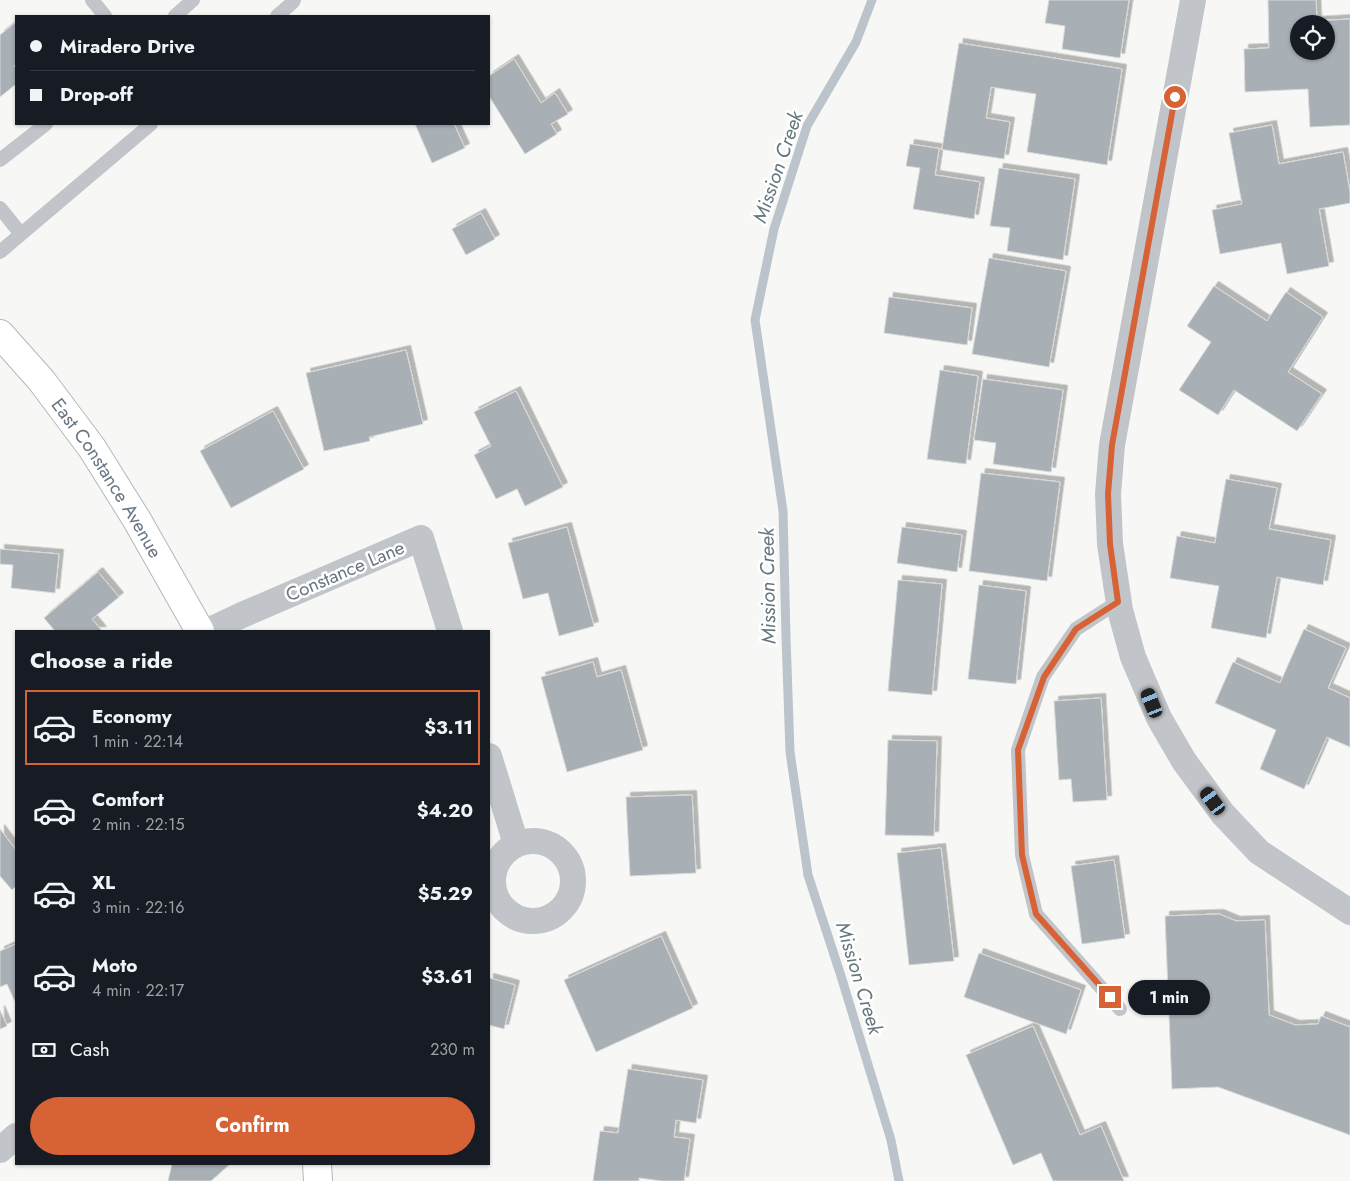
<!DOCTYPE html>
<html lang="en">
<head>
<meta charset="utf-8">
<style>
  body { margin:0; font-family:Jost,sans-serif; background:#242831; color:#f1f3f6; height:100vh; display:flex; flex-direction:column; font-size:19px; white-space:nowrap }
  * { box-sizing:border-box; margin:0 }
  p { font-size:16px; color:#9ea1a6 }
  .icon { flex:none; width:28px; height:28px; fill:none; stroke:currentColor; stroke-width:2; stroke-linecap:round; stroke-linejoin:round }
  .map { position:relative; flex:1; overflow:hidden }
  .panel { position:absolute; left:15px; top:630px; width:475px; height:535px; display:flex; flex-direction:column; background:#171b24; border-radius:0px; box-shadow:0 1px 4px #0004 }
  .panel>* { flex:none }
  .guide { position:absolute; left:15px; top:15px; width:475px; height:110px; border-radius:0px; box-shadow:0 1px 4px #0004; display:grid; align-content:center; height:110px; padding:0 15px; background:#171b24 }
  .controls { position:absolute; left:1290px; top:15px; display:grid; gap:10px }
  .controls a { display:grid; place-items:center; width:45px; height:45px; border-radius:50%; background:#171b24; box-shadow:0 1px 4px #0004; font-size:25px }
  .end { position:absolute; width:22px; height:22px; margin:-11px; border:6px solid #d76235; background:#fff; box-shadow:0 0 0 2px #fff }
  .from { border-radius:50% }
  .bubble { position:absolute; height:35px; border-radius:18px; background:#171b24; box-shadow:0 1px 4px #0004; font-size:16px; font-weight:700; line-height:35px; text-align:center }
  .car { position:absolute; width:15px; height:30px; margin:-15px -8px; border-radius:6px; box-shadow:0 0 4px 1px #0007; background:linear-gradient(#222 24%,#8ab4d8 0 40%,#222 0 76%,#8ab4d8 0 86%,#222 0) }
  .guide b { display:flex; align-items:center; gap:18px; height:48px; font-size:19px }
  .guide b+b { border-top:1px solid #363941 }
  .guide i { width:12px; height:12px; background:#f1f3f6 }
  ul { padding:0; list-style:none }
  li { display:flex; align-items:center; gap:15px; height:75px; margin:0 10px 8px; padding:0 5px; border:2px solid transparent; border-radius:0px }
  li div { flex:1 }
  li b { display:block; font-size:19px }
  li em { font-style:normal; font-weight:700 }
  li.on { border-color:#d76235 }
  li>.icon { width:45px; height:45px; stroke-width:1.5 }
  h2 { padding:0 15px; font-size:22px; line-height:60px }
  .pay { display:flex; align-items:center; gap:12px; height:55px; padding:0 15px; font-size:19px }
  .pay p { margin-inline-start:auto }
  .primary-button { display:flex; gap:10px; margin-top:auto; padding:10px 15px }
  .primary-button a { flex:1; height:58px; border-radius:30px; background:#d76235; color:#fff; font-size:20px; font-weight:700; line-height:58px; text-align:center }
  .map>svg:first-child { display:block }
  .lines { fill:none; stroke-linecap:round; stroke-linejoin:round }
  .stream { stroke:#bbc4ca; stroke-width:9 }
  .building { fill:#a8afb5; stroke:#d9d9d7; fill-rule:evenodd; filter:url(#shadow) }
  .secondary-casing { stroke:#b3b8bc; stroke-width:30 }
  .lane { stroke:#c1c4c8; stroke-width:14 }
  .street { stroke:#c1c4c8; stroke-width:26 }
  .secondary { stroke:#fff; stroke-width:28 }
  .route { stroke:#d76235; stroke-width:6 }
  .labels { text-anchor:middle; dominant-baseline:central; stroke-width:5; stroke-linejoin:round; paint-order:stroke }
  .street-label { font-size:19px; fill:#687683; stroke:#fff }
  .water-label { font-size:20px; font-style:italic; fill:#64777f; stroke:#fff }
</style>
</head>
<body>
<div class="map">
<svg width="1350" height="1181" viewBox="0 0 1350 1181">
  <defs>
    <filter id="shadow"><feDropShadow dx="4.5" dy="-4.5" stdDeviation="0" flood-color="#0004"/></filter>
  </defs>
  <rect width="100%" height="100%" fill="#f7f7f5"/>
  <g class="lines">
    <!-- stream -->
    <path class="stream" d="M872,0L856,42L807,126L774,229L755,320L783,511L786,637L790,752L808,875L841,976L891,1140L899,1181"/>
  </g>
  <!-- building -->
  <path class="building" d="M1049,0H1129L1120,58L1062,49L1065,26L1045,23Z
    M1268,0H1316L1317,21L1350,19V125L1310,127L1308,89L1245,92L1244,49L1269,48ZM1299,24H1326V51H1299Z
    M16,22V64L14,66L16,69V84L0,97V35Z
    M959,43L1122,69L1107,165L1027,152L1036,94L991,87L986,118L1010,122L1004,159L939,149L935,175L980,182L974,219L913,209L920,168L906,166L910,144L942,149Z
    M514,59L541,103L555,93L568,114L551,124L557,134L525,154L489,96V76Z
    M415,124H454L465,148L432,163Z
    M1272,125L1279,164L1343,152L1350,192V203L1319,209L1329,266L1287,274L1281,243L1220,254L1212,210L1242,204L1229,133Z
    M999,168L1075,179L1063,260L1007,251L1010,228L990,226Z
    M481,213L495,239L466,255L452,229Z
    M989,258L1066,271L1049,367L972,354Z
    M1214,286L1267,321L1286,292L1323,317L1288,372L1322,394L1297,431L1234,390L1218,415L1179,390L1211,342L1187,326Z
    M889,297L972,308L967,345L884,333Z
    M406,350L423,424L369,437L370,441L324,451L306,373Z
    M940,370L978,376L966,464L927,459Z
    M983,379L1063,390L1051,472L993,464L996,443L974,440Z
    M516,391L563,487L525,506L517,489L496,499L474,455L491,446L474,412Z
    M273,411L304,469L231,508L200,451Z
    M981,473L1060,482L1047,581L969,571Z
    M1226,479L1277,488L1269,529L1331,540L1323,585L1277,577L1266,638L1211,628L1219,586L1170,578L1177,536L1215,543Z
    M567,527L594,626L559,636L548,593L523,599L508,543Z
    M902,527L962,535L957,572L897,563Z
    M0,549L59,554L55,593L11,588L13,565L0,564Z
    M98,572L119,597L92,619L102,631H55L44,618Z
    M898,580L942,584L932,695L888,691Z
    M979,585L1026,591L1016,684L968,679Z
    M1304,629L1346,648L1328,688L1350,698V747L1327,737L1304,789L1260,769L1276,730L1215,703L1233,662L1280,683Z
    M593,662L597,677L621,670L643,750L567,772L541,677Z
    M1101,698L1107,800L1073,802L1071,779L1059,780L1054,701Z
    M888,740L937,741L934,836L885,835Z
    M692,795L696,873L630,876L626,797Z
    M0,829L16,850V886L12,890L0,876Z
    M941,848L954,961L909,965L897,853Z
    M1114,860L1125,938L1082,944L1071,866Z
    M1219,914L1236,921L1265,920L1269,1015L1295,1025L1318,1024L1321,1016L1350,1027V1135L1218,1087L1172,1089L1165,916Z
    M661,936L693,1008L596,1052L564,980Z
    M16,944V1004L7,984L0,987V951Z
    M979,953L1081,990L1066,1034L964,997Z
    M489,978L515,985L504,1029L489,1025Z
    M0,1010L7,1026L0,1029Z
    M1033,1026L1080,1135L1101,1126L1124,1181H1053L1041,1153L1013,1165L966,1055Z
    M628,1069L703,1080L696,1123L676,1120L674,1137L690,1139L684,1181H662L639,1178V1181H593L600,1131L618,1133Z
    M172,1164H230L211,1181H168Z"/>
  <g class="lines">
    <!-- secondary casing -->
    <g class="secondary-casing">
      <g id="secondary">
        <path id="s1" d="M0,334L41,380L92,448L137,520L200,631"/>
        <path d="M317,1164L318,1181"/>
      </g>
    </g>
    <!-- lane -->
    <path class="lane" d="M92,0L105,16
      M175,16L193,0
      M277,16L292,3L294,0
      M0,160L46,124
      M0,208L21,234
      M0,252L151,124
      M1118,602L1076,629L1043,677L1018,750L1022,855L1036,914L1120,1009"/>
    <!-- street -->
    <path class="street" d="M1193,0L1112,445L1108,494L1110,544L1120,610L1133,657L1159,718L1184,761L1223,814L1259,852L1350,912
      M208,631L242,615L421,538L450,631
      M489,756L516,844
      M493 881a40 40 0 1 1 80 0a40 40 0 1 1-80 0Z
      M0,1150L16,1136"/>
    <!-- secondary -->
    <use href="#secondary" class="secondary"/>
  </g>
  <g class="lines">
    <!-- route -->
    <path class="route" d="M1110,997L1036,914L1022,855L1018,750L1044,677L1076,629L1118,602L1110,544L1108,494L1112,445L1175,97"/>
  </g>
  <g class="labels">
    <!-- street labels -->
    <g class="street-label">
      <text stroke="none"><textPath href="#s1" startOffset="180">East Constance Avenue</textPath></text>
      <text transform="translate(345 571) rotate(-23)">Constance Lane</text>
    </g>
    <!-- water labels -->
    <g class="water-label">
      <text transform="translate(778 167) rotate(-71)">Mission Creek</text>
      <text transform="translate(768 586) rotate(-91)">Mission Creek</text>
      <text transform="translate(859 978) rotate(73)">Mission Creek</text>
    </g>
  </g>
</svg>
<div class="controls">
<a><svg class="icon" aria-label="locate" viewBox="0 0 24 24"><circle cx="12" cy="12" r="6"/><path d="M12 2v4M12 18v4M2 12h4M18 12h4"/></svg></a>
</div>
<i class="end from" style="left:1175px;top:97px"></i>
<i class="end" style="left:1110px;top:997px"></i>
<div class="bubble" style="left:1128px;top:980px;width:82px">1 min</div>
<i class="car" style="left:1152px;top:703px;rotate:338deg"></i>
<i class="car" style="left:1213px;top:801px;rotate:324deg"></i>
<div class="guide">
<b><i class="from"></i>Miradero Drive</b>
<b><i></i>Drop-off</b>
</div>
<section class="panel">
<h2>Choose a ride</h2>
<ul>
<li class="on"><svg class="icon" aria-label="car" viewBox="0 0 24 24"><path d="M5 17H2v-5l4-1 3-4h7l3 4 3 1v5h-3M9 17h6M6 11h13"/><circle cx="7" cy="17" r="2"/><circle cx="17" cy="17" r="2"/></svg><div><b>Economy</b><p>1 min · 22:14</p></div><em>$3.11</em></li>
<li><svg class="icon" aria-label="car" viewBox="0 0 24 24"><path d="M5 17H2v-5l4-1 3-4h7l3 4 3 1v5h-3M9 17h6M6 11h13"/><circle cx="7" cy="17" r="2"/><circle cx="17" cy="17" r="2"/></svg><div><b>Comfort</b><p>2 min · 22:15</p></div><em>$4.20</em></li>
<li><svg class="icon" aria-label="car" viewBox="0 0 24 24"><path d="M5 17H2v-5l4-1 3-4h7l3 4 3 1v5h-3M9 17h6M6 11h13"/><circle cx="7" cy="17" r="2"/><circle cx="17" cy="17" r="2"/></svg><div><b>XL</b><p>3 min · 22:16</p></div><em>$5.29</em></li>
<li><svg class="icon" aria-label="car" viewBox="0 0 24 24"><path d="M5 17H2v-5l4-1 3-4h7l3 4 3 1v5h-3M9 17h6M6 11h13"/><circle cx="7" cy="17" r="2"/><circle cx="17" cy="17" r="2"/></svg><div><b>Moto</b><p>4 min · 22:17</p></div><em>$3.61</em></li>
</ul>
<div class="pay"><svg class="icon" aria-label="cash" viewBox="0 0 24 24"><path d="M3 7h18v10H3z"/><circle cx="12" cy="12" r="2"/></svg>Cash<p>230 m</p></div>
<div class="primary-button"><a>Confirm</a></div>
</section>
</div>
</body>
</html>
